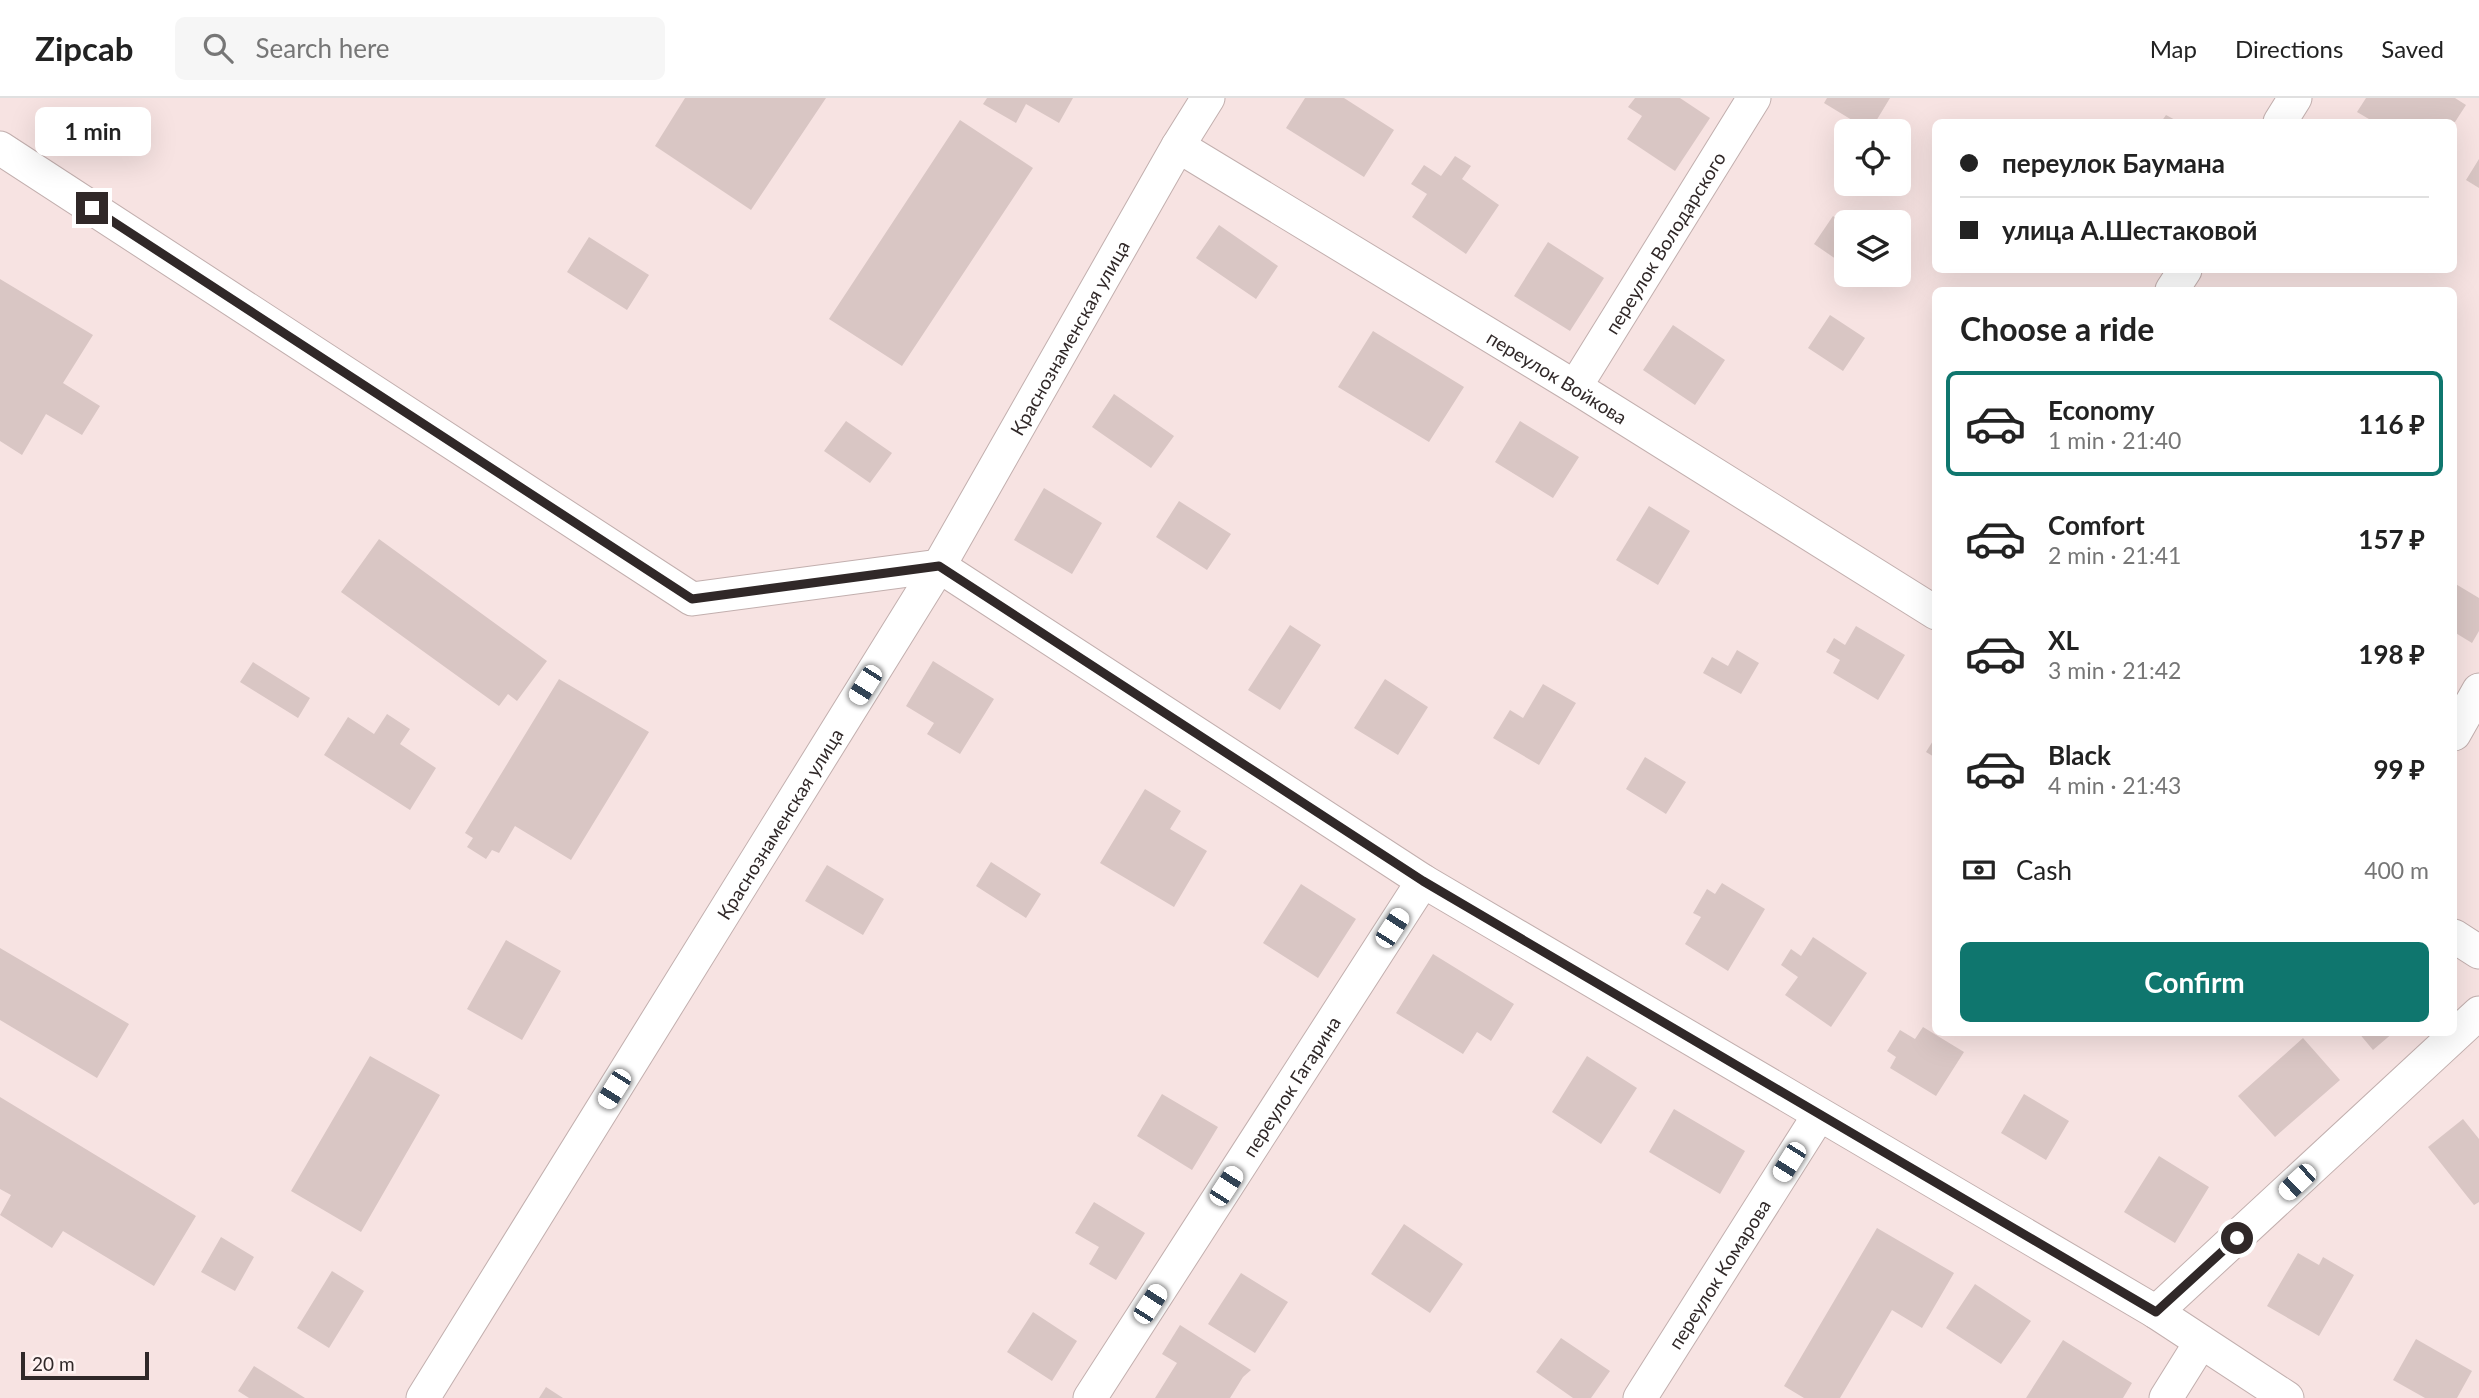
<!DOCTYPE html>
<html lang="en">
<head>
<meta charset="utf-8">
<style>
  body { margin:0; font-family:Lato,sans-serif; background:#f6f6f6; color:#222; height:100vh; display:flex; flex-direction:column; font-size:26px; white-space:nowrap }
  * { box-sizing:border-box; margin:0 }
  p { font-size:23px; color:#767676 }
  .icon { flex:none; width:38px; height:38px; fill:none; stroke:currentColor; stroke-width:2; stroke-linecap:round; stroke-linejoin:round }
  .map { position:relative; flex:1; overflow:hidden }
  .drawer { position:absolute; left:1932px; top:189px; width:525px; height:749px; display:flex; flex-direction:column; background:#fff; border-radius:10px; box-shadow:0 7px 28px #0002 }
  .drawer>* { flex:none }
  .banner { position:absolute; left:1932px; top:21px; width:525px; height:154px; border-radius:10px; box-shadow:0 7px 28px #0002; display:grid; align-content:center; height:154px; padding:0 28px; background:#fff }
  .fabs { position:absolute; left:1834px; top:21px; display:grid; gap:14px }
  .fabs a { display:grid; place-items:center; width:77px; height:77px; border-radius:10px; background:#fff; box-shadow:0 7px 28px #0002; font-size:35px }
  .scale { position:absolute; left:21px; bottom:18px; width:128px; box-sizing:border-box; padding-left:7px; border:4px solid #302828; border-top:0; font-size:19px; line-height:24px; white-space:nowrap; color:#302828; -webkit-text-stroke:5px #fff3f2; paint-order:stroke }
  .end { position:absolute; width:32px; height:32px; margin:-16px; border:9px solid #302828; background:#fff; box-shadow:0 0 0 4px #fff }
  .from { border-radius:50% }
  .bubble { position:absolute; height:49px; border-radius:10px; background:#fff; box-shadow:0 7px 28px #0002; font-size:23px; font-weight:700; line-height:49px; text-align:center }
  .car { position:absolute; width:21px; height:42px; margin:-21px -10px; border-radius:9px; box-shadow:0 0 5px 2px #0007; background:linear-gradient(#fff 24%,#345 0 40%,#fff 0 76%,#345 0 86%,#fff 0) }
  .banner b { display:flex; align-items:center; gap:24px; height:66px; font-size:26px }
  .banner b+b { border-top:2px solid #e0e0e0 }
  .banner i { width:18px; height:18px; background:#222 }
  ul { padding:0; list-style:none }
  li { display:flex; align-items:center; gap:21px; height:105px; margin:0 14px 10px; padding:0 14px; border:4px solid transparent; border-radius:10px }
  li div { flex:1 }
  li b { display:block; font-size:26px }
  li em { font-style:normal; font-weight:700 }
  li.current { border-color:#0f766e }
  li>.icon { width:63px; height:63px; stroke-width:1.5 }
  h2 { padding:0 28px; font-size:32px; line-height:84px }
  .pay { display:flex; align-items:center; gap:18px; height:77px; padding:0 28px; font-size:26px }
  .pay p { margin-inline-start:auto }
  .action { display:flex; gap:14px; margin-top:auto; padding:14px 28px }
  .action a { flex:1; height:80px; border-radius:10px; background:#0f766e; color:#fff; font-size:28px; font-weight:700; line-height:80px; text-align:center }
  header { display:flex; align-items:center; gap:42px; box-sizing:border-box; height:98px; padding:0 35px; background:#fff; border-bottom:2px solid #e0e0e0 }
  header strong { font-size:33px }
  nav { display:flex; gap:38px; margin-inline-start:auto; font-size:24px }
  .search { width:490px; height:63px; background:#f6f6f6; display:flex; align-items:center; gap:18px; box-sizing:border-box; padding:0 24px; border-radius:10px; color:#767676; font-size:26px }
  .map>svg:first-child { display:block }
  .building { fill:#d9c6c4 }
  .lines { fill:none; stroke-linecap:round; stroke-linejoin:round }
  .street-casing { stroke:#c2afae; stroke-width:35 }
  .street { stroke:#fff; stroke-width:33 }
  .route { stroke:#302828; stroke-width:9 }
  .labels { text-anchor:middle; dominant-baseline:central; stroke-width:6; stroke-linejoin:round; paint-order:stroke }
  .street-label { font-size:19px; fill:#302828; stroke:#fff3f2 }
</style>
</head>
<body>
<header>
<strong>Zipcab</strong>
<div class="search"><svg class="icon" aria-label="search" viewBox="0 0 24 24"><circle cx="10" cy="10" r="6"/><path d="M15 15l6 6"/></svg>Search here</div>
<nav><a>Map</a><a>Directions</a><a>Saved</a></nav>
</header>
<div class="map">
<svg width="2479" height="1300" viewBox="0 0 2479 1300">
  <rect width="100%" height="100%" fill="#f7e3e2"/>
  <!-- building -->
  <path class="building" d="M685,0H826L751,112L655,48Z
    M987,0H1073L1059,25L1026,6L1016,25L983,6Z
    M1305,0H1344L1394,32L1364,79L1286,30Z
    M1635,0H1680L1710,20L1675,73L1627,41L1642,18L1628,9Z
    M1827,0H1890L1870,33L1824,5Z
    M2366,0H2455L2466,7L2455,24H2374L2357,14Z
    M2166,17L2179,24H2161Z
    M960,22L1033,70L902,268L829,221Z
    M1455,58L1471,68L1462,81L1499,107L1466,156L1412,119L1427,96L1411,86L1424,67L1441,78Z
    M2479,61V90L2466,82Z
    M1833,118L1846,128V168L1814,146Z
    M1219,127L1278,168L1256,201L1196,160Z
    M589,139L649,177L627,212L567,174Z
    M1548,144L1604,180L1570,233L1514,198Z
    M1859,177H1877L1871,185Z
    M0,181L93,237L63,285L100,308L82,337L46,316L22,357L0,343Z
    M1830,217L1865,240L1843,273L1808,250Z
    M1673,227L1725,262L1695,307L1643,272Z
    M1373,233L1464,289L1429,344L1338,289Z
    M1114,296L1174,338L1151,370L1092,329Z
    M846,323L892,355L870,385L824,353Z
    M1520,323L1579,359L1553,400L1495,364Z
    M1044,390L1102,425L1072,476L1014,442Z
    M1179,403L1231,436L1207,472L1156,439Z
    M1649,408L1690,433L1658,487L1616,462Z
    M379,441L547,563L517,603L508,596L499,608L341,494Z
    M2454,485L2479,500V533L2472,545L2454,534Z
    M1290,527L1321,547L1280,612L1248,592Z
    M1856,528L1905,557L1878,602L1833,575L1840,562L1826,554L1834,540L1845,547Z
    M1737,552L1759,565L1741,596L1703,575L1712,559L1728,568Z
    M933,563L994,601L960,656L927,636L934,625L906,608Z
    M253,564L310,600L298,620L240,584Z
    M559,581L649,634L571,762L515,728L499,755L492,752L486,761L467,749L473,740L465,735Z
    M1385,581L1428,609L1398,657L1354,630Z
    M1543,586L1576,605L1539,667L1493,640L1510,612L1523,620Z
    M387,616L410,631L400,646L436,670L410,712L324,657L348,619L374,636Z
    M1936,638V660L1926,654Z
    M1645,659L1686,684L1666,716L1626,691Z
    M1145,691L1181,713L1170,731L1207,753L1174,809L1100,765Z
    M991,764L1041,796L1026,820L976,788Z
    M827,767L884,801L863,837L805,803Z
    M1722,785L1765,811L1728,873L1685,846L1701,819L1693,815L1707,791L1715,796Z
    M1301,786L1356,821L1318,880L1263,845Z
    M1813,839L1867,875L1831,929L1785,897L1798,879L1781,867L1791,851L1801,858Z
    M506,842L561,873L522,942L467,911Z
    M0,850L129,926L97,980L0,922Z
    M1433,856L1514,906L1491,943L1477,934L1463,956L1396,915Z
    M1923,929L1964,954L1936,998L1890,970L1896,959L1887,953L1900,932L1915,941Z
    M2358,934H2394L2373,952Z
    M2303,940L2340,982L2275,1039L2238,998Z
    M370,958L440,997L361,1134L291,1093Z
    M1587,958L1637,990L1601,1046L1552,1014Z
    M1162,996L1218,1029L1192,1072L1137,1038Z
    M2024,996L2069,1023L2046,1062L2001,1035Z
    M0,999L196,1118L154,1188L63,1133L52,1150L0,1117L11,1097L0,1091Z
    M1674,1011L1745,1053L1720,1096L1649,1054Z
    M2463,1021L2479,1041V1104L2474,1107L2428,1049Z
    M2159,1058L2209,1089L2175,1145L2124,1114Z
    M1094,1104L1145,1135L1116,1182L1089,1166L1099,1149L1075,1135Z
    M1404,1126L1463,1166L1430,1215L1371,1176Z
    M1877,1130L1954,1175L1922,1230L1892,1212L1840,1300H1804L1784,1288Z
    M221,1139L254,1159L235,1193L201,1174Z
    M2298,1155L2319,1167L2323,1159L2354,1177L2319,1238L2267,1208Z
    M332,1173L364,1193L329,1250L297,1230Z
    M1241,1175L1288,1204L1255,1255L1208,1226Z
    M1975,1186L2031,1223L2001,1266L1946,1230Z
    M1033,1214L1077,1243L1052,1283L1007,1254Z
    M1180,1227L1251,1272L1243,1279L1230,1300H1155L1177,1265L1162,1256Z
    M1561,1240L1610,1273L1591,1300H1573L1536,1274Z
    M2416,1241L2472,1273L2457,1300H2425L2393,1282Z
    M2063,1242L2132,1285L2123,1300H2026Z
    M254,1268L305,1300H249L238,1293Z
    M546,1289L563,1300H539Z"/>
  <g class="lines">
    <!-- street casing -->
    <g class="street-casing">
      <g id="street">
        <path d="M2280,24L2295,0"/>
        <path id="s1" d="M1178,48L1575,289L1936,515"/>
        <path d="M0,50L692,501L939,468L1423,783L2156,1214L2287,1300"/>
        <path d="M2172,192L2185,172"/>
        <path id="s2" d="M1575,289L1754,0"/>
        <path d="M2454,636L2479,592"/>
        <path d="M2454,838L2479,854"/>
        <path d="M2156,1214L2479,915"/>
        <path id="s3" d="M423,1300L939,468L1178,48L1208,0"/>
        <path id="s4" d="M1090,1300L1423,783"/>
        <path id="s5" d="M1640,1300L1819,1017"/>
        <path d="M2166,1300L2201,1244"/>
      </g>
    </g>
    <!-- street -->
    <use href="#street" class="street"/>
  </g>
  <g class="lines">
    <!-- route -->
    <path class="route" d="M92,110L692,501L939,468L1423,783L2156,1214L2237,1140"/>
  </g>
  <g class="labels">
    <!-- street labels -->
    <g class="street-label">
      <text stroke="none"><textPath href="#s2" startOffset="170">переулок Володарского</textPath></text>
      <text stroke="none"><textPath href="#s3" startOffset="1242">Краснознаменская улица</textPath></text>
      <text stroke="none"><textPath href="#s1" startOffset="444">переулок Войкова</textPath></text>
      <text stroke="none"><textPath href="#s3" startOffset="676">Краснознаменская улица</textPath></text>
      <text stroke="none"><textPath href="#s4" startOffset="371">переулок Гагарина</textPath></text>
      <text stroke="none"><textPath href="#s5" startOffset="147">переулок Комарова</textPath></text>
    </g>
  </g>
</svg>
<div class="fabs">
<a><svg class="icon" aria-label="locate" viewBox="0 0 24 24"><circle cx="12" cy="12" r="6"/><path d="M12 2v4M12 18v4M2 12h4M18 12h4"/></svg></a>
<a><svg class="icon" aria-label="layers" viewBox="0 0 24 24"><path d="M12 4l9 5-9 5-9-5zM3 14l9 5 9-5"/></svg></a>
</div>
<div class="scale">20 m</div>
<i class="end from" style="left:2237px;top:1140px"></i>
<i class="end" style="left:92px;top:110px"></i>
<div class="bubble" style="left:35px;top:9px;width:116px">1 min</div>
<i class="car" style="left:865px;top:587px;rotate:212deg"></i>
<i class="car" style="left:1392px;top:830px;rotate:33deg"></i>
<i class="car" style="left:614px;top:991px;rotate:212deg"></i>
<i class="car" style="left:1789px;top:1064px;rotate:212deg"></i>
<i class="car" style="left:2297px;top:1084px;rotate:227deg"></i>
<i class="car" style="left:1226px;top:1088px;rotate:33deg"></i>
<i class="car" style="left:1150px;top:1206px;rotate:33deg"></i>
<div class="banner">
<b><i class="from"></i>переулок Баумана</b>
<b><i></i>улица А.Шестаковой</b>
</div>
<section class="drawer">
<h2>Choose a ride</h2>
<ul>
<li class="current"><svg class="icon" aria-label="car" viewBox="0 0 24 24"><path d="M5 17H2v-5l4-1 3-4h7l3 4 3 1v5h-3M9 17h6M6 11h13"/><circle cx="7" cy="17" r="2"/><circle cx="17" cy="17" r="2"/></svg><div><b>Economy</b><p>1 min · 21:40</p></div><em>116 ₽</em></li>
<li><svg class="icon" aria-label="car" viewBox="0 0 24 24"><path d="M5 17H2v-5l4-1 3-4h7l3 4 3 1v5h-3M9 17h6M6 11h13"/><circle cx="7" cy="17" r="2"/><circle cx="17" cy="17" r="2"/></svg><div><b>Comfort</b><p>2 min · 21:41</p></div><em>157 ₽</em></li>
<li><svg class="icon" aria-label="car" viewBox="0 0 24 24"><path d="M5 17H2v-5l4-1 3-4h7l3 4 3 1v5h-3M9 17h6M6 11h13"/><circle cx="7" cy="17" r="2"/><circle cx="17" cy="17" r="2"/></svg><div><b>XL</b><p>3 min · 21:42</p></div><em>198 ₽</em></li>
<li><svg class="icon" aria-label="car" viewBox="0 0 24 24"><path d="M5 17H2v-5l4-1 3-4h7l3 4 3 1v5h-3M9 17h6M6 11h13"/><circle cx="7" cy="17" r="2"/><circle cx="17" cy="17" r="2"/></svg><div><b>Black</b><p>4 min · 21:43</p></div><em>99 ₽</em></li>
</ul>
<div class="pay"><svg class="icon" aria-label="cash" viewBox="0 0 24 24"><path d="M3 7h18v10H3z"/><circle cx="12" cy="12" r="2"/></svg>Cash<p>400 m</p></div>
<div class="action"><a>Confirm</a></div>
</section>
</div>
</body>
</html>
